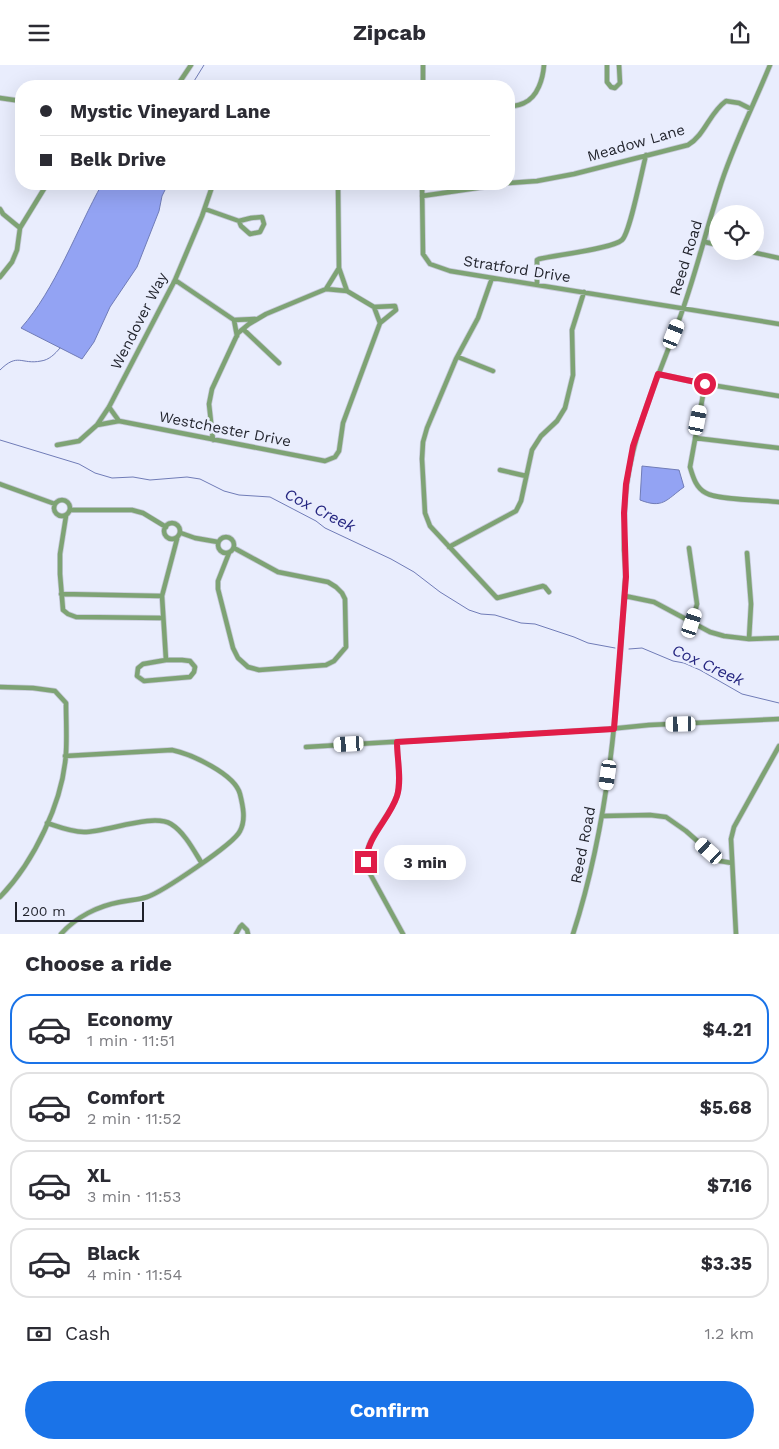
<!DOCTYPE html>
<html lang="en">
<head>
<meta charset="utf-8">
<style>
  body { margin:0; font-family:"Work Sans",sans-serif; background:#f7f7f7; color:#2b2b33; height:100vh; display:flex; flex-direction:column; font-size:19px; white-space:nowrap }
  * { box-sizing:border-box; margin:0 }
  p { font-size:16px; color:#7c7c81 }
  .icon { flex:none; width:28px; height:28px; fill:none; stroke:currentColor; stroke-width:2; stroke-linecap:round; stroke-linejoin:round }
  .map { position:relative; height:869px; overflow:hidden }
  .sheet { display:flex; flex-direction:column; background:#fff; flex:1 }
  .sheet>* { flex:none }
  .hud { position:absolute; left:15px; top:15px; width:500px; height:110px; border-radius:20px; box-shadow:0 5px 20px #0002; display:grid; align-content:center; height:110px; padding:0 25px; background:#fff }
  .fabs { position:absolute; left:709px; top:140px; display:grid; gap:10px }
  .fabs a { display:grid; place-items:center; width:55px; height:55px; border-radius:50%; background:#fff; box-shadow:0 5px 20px #0002; font-size:25px }
  .scale { position:absolute; left:15px; bottom:12px; width:129px; box-sizing:border-box; padding-left:5px; border:2px solid #1f212a; border-top:0; font-size:14px; line-height:18px; white-space:nowrap; color:#1f212a; -webkit-text-stroke:4px #e9edfd; paint-order:stroke }
  .end { position:absolute; width:22px; height:22px; margin:-11px; border:6px solid #e11d48; background:#fff; box-shadow:0 0 0 2px #fff }
  .from { border-radius:50% }
  .bubble { position:absolute; height:35px; border-radius:18px; background:#fff; box-shadow:0 5px 20px #0002; font-size:16px; font-weight:700; line-height:35px; text-align:center }
  .car { position:absolute; width:15px; height:30px; margin:-15px -8px; border-radius:6px; box-shadow:0 0 4px 1px #0007; background:linear-gradient(#fff 24%,#345 0 40%,#fff 0 76%,#345 0 86%,#fff 0) }
  .hud b { display:flex; align-items:center; gap:18px; height:48px; font-size:19px }
  .hud b+b { border-top:1px solid #e1e1e2 }
  .hud i { width:12px; height:12px; background:#2b2b33 }
  ul { padding:0; list-style:none }
  li { display:flex; align-items:center; gap:15px; height:70px; margin:0 10px 8px; padding:0 15px; border:2px solid #e1e1e2; border-radius:20px }
  li div { flex:1 }
  li b { display:block; font-size:19px }
  li em { font-style:normal; font-weight:700 }
  li.selected { border-color:#1a73e8 }
  li>.icon { width:45px; height:45px; stroke-width:1.5 }
  h2 { padding:0 25px; font-size:22px; line-height:60px }
  .pay { display:flex; align-items:center; gap:12px; height:55px; padding:0 25px; font-size:19px }
  .pay p { margin-inline-start:auto }
  .cta { display:flex; gap:10px; margin-top:auto; padding:10px 25px }
  .cta a { flex:1; height:58px; border-radius:30px; background:#1a73e8; color:#fff; font-size:20px; font-weight:700; line-height:58px; text-align:center }
  header { display:flex; justify-content:space-between; align-items:center; height:65px; padding:0 25px; background:#fff; font-size:22px; font-weight:700 }
  .map>svg:first-child { display:block }
  .water { fill:#93a3f3; stroke:#707cb7 }
  .lines { fill:none; stroke-linecap:round; stroke-linejoin:round }
  .stream { stroke:#707cb7; stroke-width:1 }
  .minor-casing { stroke:#c5c8d7; stroke-width:6 }
  .minor { stroke:#7ea374; stroke-width:4.5 }
  .route { stroke:#e11d48; stroke-width:6 }
  .labels { text-anchor:middle; dominant-baseline:central; stroke-width:5; stroke-linejoin:round; paint-order:stroke }
  .street-label { font-size:15px; fill:#1f212a; stroke:#e9edfd }
  .water-label { font-size:16px; font-style:italic; fill:#262781; stroke:#e9edfd }
</style>
</head>
<body>
<header><svg class="icon" aria-label="menu" viewBox="0 0 24 24"><path d="M4 6h16M4 12h16M4 18h16"/></svg>Zipcab<svg class="icon" aria-label="share" viewBox="0 0 24 24"><path d="M12 15V3M7 8l5-5 5 5M5 13v7h14v-7"/></svg></header>
<div class="map">
<svg width="779" height="869" viewBox="0 0 779 869">
  <rect width="100%" height="100%" fill="#e9edfd"/>
  <!-- water -->
  <path class="water" d="M102,119H168L162,131L159,146L137,202L110,242L94,277L82,294L21,263C55,225 77,164 102,119Z
    M642,401L679,405L684,422C666,435 663,444 640,435Z"/>
  <g class="lines">
    <!-- stream -->
    <path class="stream" d="M191,21L204,0
      M0,305C18,287 21,300 41,296C49,295 55,289 60,283
      M0,375L79,399L95,408L112,413L133,412L150,415L187,412L200,414L224,426L239,430L270,432L316,456L325,463L391,494L414,507L440,527L469,545L481,549L495,550L521,558L535,559L574,572L588,578L615,583
      M629,584L642,583L673,596L684,598L700,605L742,629L779,638"/>
    <!-- minor casing -->
    <g class="minor-casing">
      <path id="minor" d="M423,0V21
        M607,0V17L611,22L615,23L620,18L619,0
        M181,18L188,21
        M177,21L191,0
        M0,33L21,36
        M509,42C514,41 520,40 524,38C538,32 543,13 544,0
        M509,118L537,116L574,109L688,80C705,70 710,47 726,36L739,38L751,44
        M422,119L423,189L430,199L450,206L779,259
        M422,131L505,119
        M0,144L3,149L20,163
        M205,144L239,156
        M262,152L264,159L260,167L250,169L241,161L239,156L251,153Z
        M705,177L718,180
        M747,186L779,193
        M0,212L12,197L17,185L20,163L47,119
        M492,213L478,253L456,294L427,363L423,377L422,394L425,448L430,461L497,533L543,521L545,522L549,527
        M175,215L234,255L237,271
        M537,220V195L539,194C555,190 612,184 622,175C630,168 642,105 646,90
        M326,224L339,203
        M374,242L395,241L396,245L380,258
        M234,255L255,254
        M243,264L279,298
        M458,292L493,306
        M658,309L705,319L779,331
        M705,319L690,402C693,412 696,423 706,428C718,435 763,435 779,437
        M109,342L119,356L325,396L335,392L339,386L343,358L380,258L374,242L347,226L339,203L338,119
        M97,360L119,356
        M695,373L779,383
        M213,375L209,339L212,324L238,268L249,259L266,249L326,224L347,226
        M57,380L79,376L97,360L109,342L175,215L202,151L213,119
        M500,405L526,411
        M0,419L55,439
        M54 443a8 8 0 1 1 16 0a8 8 0 1 1-16 0Z
        M70,445H132L143,448L166,462
        M66,451L60,489V509L63,545L68,549L76,552L163,553
        M164 466a8 8 0 1 1 16 0a8 8 0 1 1-16 0Z
        M181,468L195,473L218,477
        M218 480a8 8 0 1 1 16 0a8 8 0 1 1-16 0Z
        M449,482L516,446L521,436L532,385L541,371L557,356L565,343L573,310L572,265L584,227
        M689,483L697,539L692,558
        M229,488L218,516V524L233,583L238,593L248,602L259,605L326,600L334,596L346,582L345,534L342,528L336,522L328,517L278,507L234,483
        M747,488L751,539L749,574
        M61,529L162,531
        M625,531L654,537L710,567L724,571L749,574L779,573
        M166,595H182L190,596L195,602L194,607L190,612L144,616L137,611L138,603L143,599L166,595L162,531L177,474
        M0,622L33,623L55,626L66,638C66,654 67,671 66,688C63,737 34,797 0,832
        M397,677C397,694 402,715 397,731C389,756 359,776 368,805L403,869
        M306,682L609,664L649,660L779,654
        M602,751L650,750L666,752L686,766L720,796L732,798
        M47,758C59,762 71,767 84,767C107,767 153,748 171,759C184,767 193,784 201,797
        M61,869C76,852 98,841 120,837C129,835 138,835 147,832C162,827 234,779 240,766C246,755 243,741 240,729C235,709 191,689 172,685L65,691
        M236,869L240,862L242,860L247,865L248,869
        M573,869C610,755 618,636 625,517C626,507 625,496 624,485C624,463 624,440 627,418C635,360 660,309 679,255C695,212 705,169 719,125C732,82 753,42 770,0
        M736,869L731,774L734,762L779,681"/>
    </g>
    <!-- minor -->
    <use href="#minor" class="minor"/>
  </g>
  <g class="lines">
    <!-- route -->
    <path class="route" d="M366,797C367,771 389,755 397,731C402,715 397,694 397,677L614,664L626,512L624,448L626,419L633,381L658,309L705,319"/>
  </g>
  <g class="labels">
    <!-- street labels -->
    <g class="street-label">
      <text transform="translate(636 78) rotate(-16)">Meadow Lane</text>
      <text transform="translate(686 193) rotate(-73)">Reed Road</text>
      <text transform="translate(517 204) rotate(9)">Stratford Drive</text>
      <text transform="translate(139 256) rotate(-63)">Wendover Way</text>
      <text transform="translate(225 364) rotate(11)">Westchester Drive</text>
      <text transform="translate(583 780) rotate(-79)">Reed Road</text>
    </g>
    <!-- water labels -->
    <g class="water-label">
      <text transform="translate(320 445) rotate(27)">Cox Creek</text>
      <text transform="translate(708 600) rotate(25)">Cox Creek</text>
    </g>
  </g>
</svg>
<div class="fabs">
<a><svg class="icon" aria-label="locate" viewBox="0 0 24 24"><circle cx="12" cy="12" r="6"/><path d="M12 2v4M12 18v4M2 12h4M18 12h4"/></svg></a>
</div>
<div class="scale">200 m</div>
<i class="end from" style="left:705px;top:319px"></i>
<i class="end" style="left:366px;top:797px"></i>
<div class="bubble" style="left:384px;top:780px;width:82px">3 min</div>
<i class="car" style="left:674px;top:269px;rotate:22deg"></i>
<i class="car" style="left:698px;top:355px;rotate:11deg"></i>
<i class="car" style="left:692px;top:558px;rotate:18deg"></i>
<i class="car" style="left:681px;top:659px;rotate:269deg"></i>
<i class="car" style="left:349px;top:679px;rotate:267deg"></i>
<i class="car" style="left:608px;top:710px;rotate:188deg"></i>
<i class="car" style="left:709px;top:786px;rotate:312deg"></i>
<div class="hud">
<b><i class="from"></i>Mystic Vineyard Lane</b>
<b><i></i>Belk Drive</b>
</div>
</div>
<section class="sheet">
<h2>Choose a ride</h2>
<ul>
<li class="selected"><svg class="icon" aria-label="car" viewBox="0 0 24 24"><path d="M5 17H2v-5l4-1 3-4h7l3 4 3 1v5h-3M9 17h6M6 11h13"/><circle cx="7" cy="17" r="2"/><circle cx="17" cy="17" r="2"/></svg><div><b>Economy</b><p>1 min · 11:51</p></div><em>$4.21</em></li>
<li><svg class="icon" aria-label="car" viewBox="0 0 24 24"><path d="M5 17H2v-5l4-1 3-4h7l3 4 3 1v5h-3M9 17h6M6 11h13"/><circle cx="7" cy="17" r="2"/><circle cx="17" cy="17" r="2"/></svg><div><b>Comfort</b><p>2 min · 11:52</p></div><em>$5.68</em></li>
<li><svg class="icon" aria-label="car" viewBox="0 0 24 24"><path d="M5 17H2v-5l4-1 3-4h7l3 4 3 1v5h-3M9 17h6M6 11h13"/><circle cx="7" cy="17" r="2"/><circle cx="17" cy="17" r="2"/></svg><div><b>XL</b><p>3 min · 11:53</p></div><em>$7.16</em></li>
<li><svg class="icon" aria-label="car" viewBox="0 0 24 24"><path d="M5 17H2v-5l4-1 3-4h7l3 4 3 1v5h-3M9 17h6M6 11h13"/><circle cx="7" cy="17" r="2"/><circle cx="17" cy="17" r="2"/></svg><div><b>Black</b><p>4 min · 11:54</p></div><em>$3.35</em></li>
</ul>
<div class="pay"><svg class="icon" aria-label="cash" viewBox="0 0 24 24"><path d="M3 7h18v10H3z"/><circle cx="12" cy="12" r="2"/></svg>Cash<p>1.2 km</p></div>
<div class="cta"><a>Confirm</a></div>
</section>
</body>
</html>
